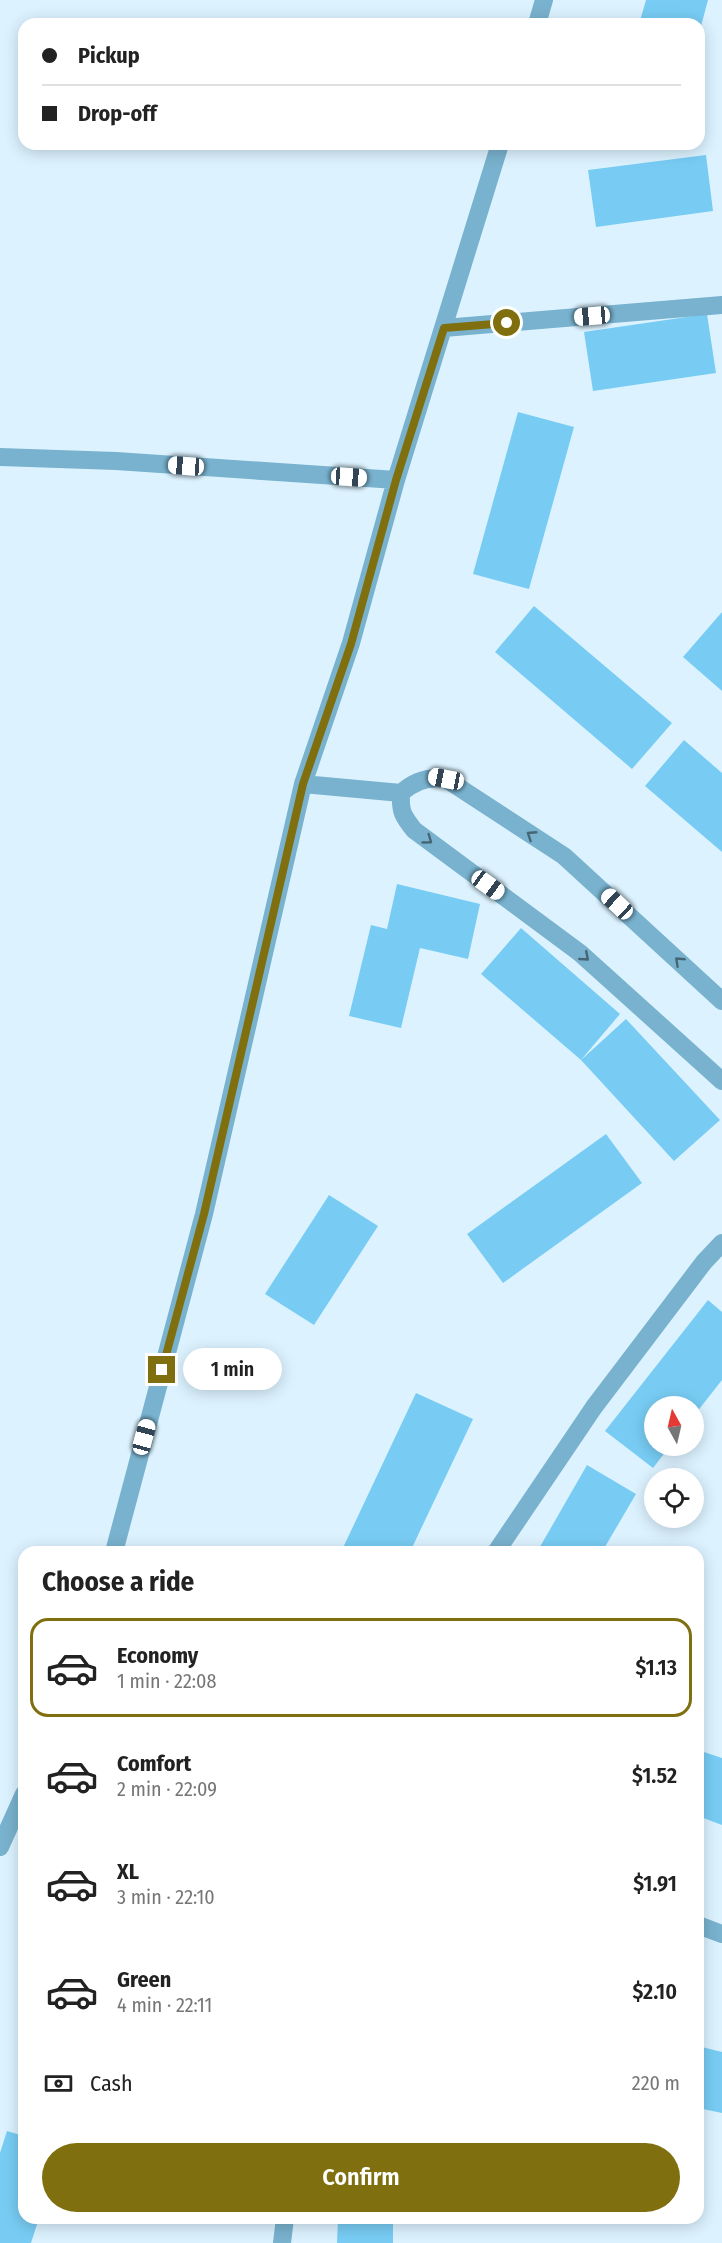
<!DOCTYPE html>
<html lang="en">
<head>
<meta charset="utf-8">
<style>
  body { margin:0; font-family:"Fira Sans Condensed",sans-serif; background:#f6f6f6; color:#222; height:100vh; display:flex; flex-direction:column; font-size:22px; white-space:nowrap }
  * { box-sizing:border-box; margin:0 }
  p { font-size:20px; color:#767676 }
  .icon { flex:none; width:33px; height:33px; fill:none; stroke:currentColor; stroke-width:2; stroke-linecap:round; stroke-linejoin:round }
  .map { position:relative; flex:1; overflow:hidden }
  .side { position:absolute; left:18px; top:1546px; width:686px; height:678px; display:flex; flex-direction:column; background:#fff; border-radius:18px; box-shadow:0 3px 15px #0003 }
  .side>* { flex:none }
  .banner { position:absolute; left:18px; top:18px; width:687px; height:132px; border-radius:18px; box-shadow:0 3px 15px #0003; display:grid; align-content:center; height:132px; padding:0 24px; background:#fff }
  .needle { width:39px; rotate:352deg }
  .buttons { position:absolute; left:644px; top:1396px; display:grid; gap:12px }
  .buttons a { display:grid; place-items:center; width:60px; height:60px; border-radius:50%; background:#fff; box-shadow:0 3px 15px #0003; font-size:30px }
  .end { position:absolute; width:27px; height:27px; margin:-14px; border:8px solid #7f6f0e; background:#fff; box-shadow:0 0 0 3px #fff }
  .from { border-radius:50% }
  .bubble { position:absolute; height:42px; border-radius:21px; background:#fff; box-shadow:0 3px 15px #0003; font-size:20px; font-weight:600; line-height:42px; text-align:center }
  .car { position:absolute; width:18px; height:36px; margin:-18px -9px; border-radius:8px; box-shadow:0 0 4px 2px #0007; background:linear-gradient(#fff 24%,#345 0 40%,#fff 0 76%,#345 0 86%,#fff 0) }
  .banner b { display:flex; align-items:center; gap:21px; height:57px; font-size:22px }
  .banner b+b { border-top:2px solid #e0e0e0 }
  .banner i { width:15px; height:15px; background:#222 }
  ul { padding:0; list-style:none }
  li { display:flex; align-items:center; gap:18px; height:99px; margin:0 12px 9px; padding:0 12px; border:3px solid transparent; border-radius:18px }
  li div { flex:1 }
  li b { display:block; font-size:22px }
  li em { font-style:normal; font-weight:600 }
  li.current { border-color:#7f6f0e }
  li>.icon { width:54px; height:54px; stroke-width:1.5 }
  h2 { padding:0 24px; font-size:27px; line-height:72px }
  .pay { display:flex; align-items:center; gap:15px; height:66px; padding:0 24px; font-size:22px }
  .pay p { margin-inline-start:auto }
  .button { display:flex; gap:12px; margin-top:auto; padding:12px 24px }
  .button a { flex:1; height:69px; border-radius:36px; background:#7f6f0e; color:#fff; font-size:24px; font-weight:600; line-height:69px; text-align:center }
  .map>svg:first-child { display:block }
  .building { fill:#78ccf4 }
  .lines { fill:none; stroke-linecap:round; stroke-linejoin:round }
  .street { stroke:#79b2ce; stroke-width:18 }
  .oneway { stroke:#466675 }
  .route { stroke:#7f6f0e; stroke-width:8 }
</style>
</head>
<body>
<div class="map">
<svg width="722" height="2243" viewBox="0 0 722 2243">
  <rect width="100%" height="100%" fill="#dcf3ff"/>
  <!-- building -->
  <path class="building" d="M646,0H708L700,30L699,24H639Z
    M706,155L713,211L596,227L588,170Z
    M707,314L716,373L593,391L584,332Z
    M518,412L574,427L529,589L473,574Z
    M534,606L672,723L632,769L495,652Z
    M722,612V691L683,657Z
    M684,740L722,773V852L645,786Z
    M397,884L480,904L468,959L420,948L401,1028L349,1016L371,925L387,929Z
    M521,928L620,1014L581,1060L626,1019L720,1120L674,1161L581,1060L481,974Z
    M606,1134L642,1183L503,1283L467,1234Z
    M329,1195L378,1226L314,1325L265,1294Z
    M708,1300L722,1312V1380L693,1417V1407H654V1446H670L653,1468L605,1431Z
    M416,1393L473,1419L410,1552H341Z
    M587,1465L636,1494L602,1552H537Z
    M698,1750L722,1758V1825L698,1816Z
    M702,2047L722,2052V2113L698,2108V2067Z
    M7,2131L24,2136V2218H39L31,2243H0V2153Z
    M338,2218H393V2243H337Z"/>
  <g class="lines">
    <!-- street -->
    <path class="street" d="M537,24L544,0
      M444,328L722,305
      M0,457L116,461L396,480
      M303,784L401,793
      M722,1001L564,856L446,779C428,776 414,781 401,793C400,812 403,816 414,830L580,953L722,1081
      M114,1552L204,1214L303,784L351,643L396,480L500,144
      M496,1552L594,1407L704,1262L722,1243
      M0,1847L24,1794
      M698,1925L722,1934
      M282,2243L285,2218"/>
  </g>
  <!-- one-way arrows -->
  <defs><path id="oneway-chevron" d="M-2-3.5L2.5 0L-2 3.5" fill="none" stroke-width="1.6" stroke-linecap="round" stroke-linejoin="round" transform="scale(1.5)"/></defs>
  <g class="oneway">
    <use href="#oneway-chevron" transform="translate(531 835) rotate(-147)"/>
    <use href="#oneway-chevron" transform="translate(428 840) rotate(36)"/>
    <use href="#oneway-chevron" transform="translate(585 957) rotate(41)"/>
    <use href="#oneway-chevron" transform="translate(679 961) rotate(-137)"/>
  </g>
  <g class="lines">
    <!-- route -->
    <path class="route" d="M162,1370L204,1214L303,784L351,644L396,480L444,328L507,323"/>
  </g>
</svg>
<div class="buttons">
<a><svg class="needle" viewBox="-14 -14 28 28"><path d="M0-13l5 13h-10z" fill="#e53935"/><path d="M0 13l5-13h-10z" fill="#767676"/></svg></a>
<a><svg class="icon" aria-label="locate" viewBox="0 0 24 24"><circle cx="12" cy="12" r="6"/><path d="M12 2v4M12 18v4M2 12h4M18 12h4"/></svg></a>
</div>
<i class="end from" style="left:507px;top:323px"></i>
<i class="end" style="left:162px;top:1370px"></i>
<div class="bubble" style="left:183px;top:1348px;width:99px">1 min</div>
<i class="car" style="left:592px;top:316px;rotate:265deg"></i>
<i class="car" style="left:186px;top:466px;rotate:274deg"></i>
<i class="car" style="left:349px;top:477px;rotate:94deg"></i>
<i class="car" style="left:446px;top:779px;rotate:281deg"></i>
<i class="car" style="left:488px;top:885px;rotate:126deg"></i>
<i class="car" style="left:617px;top:904px;rotate:313deg"></i>
<i class="car" style="left:144px;top:1437px;rotate:15deg"></i>
<div class="banner">
<b><i class="from"></i>Pickup</b>
<b><i></i>Drop-off</b>
</div>
<section class="side">
<h2>Choose a ride</h2>
<ul>
<li class="current"><svg class="icon" aria-label="car" viewBox="0 0 24 24"><path d="M5 17H2v-5l4-1 3-4h7l3 4 3 1v5h-3M9 17h6M6 11h13"/><circle cx="7" cy="17" r="2"/><circle cx="17" cy="17" r="2"/></svg><div><b>Economy</b><p>1 min · 22:08</p></div><em>$1.13</em></li>
<li><svg class="icon" aria-label="car" viewBox="0 0 24 24"><path d="M5 17H2v-5l4-1 3-4h7l3 4 3 1v5h-3M9 17h6M6 11h13"/><circle cx="7" cy="17" r="2"/><circle cx="17" cy="17" r="2"/></svg><div><b>Comfort</b><p>2 min · 22:09</p></div><em>$1.52</em></li>
<li><svg class="icon" aria-label="car" viewBox="0 0 24 24"><path d="M5 17H2v-5l4-1 3-4h7l3 4 3 1v5h-3M9 17h6M6 11h13"/><circle cx="7" cy="17" r="2"/><circle cx="17" cy="17" r="2"/></svg><div><b>XL</b><p>3 min · 22:10</p></div><em>$1.91</em></li>
<li><svg class="icon" aria-label="car" viewBox="0 0 24 24"><path d="M5 17H2v-5l4-1 3-4h7l3 4 3 1v5h-3M9 17h6M6 11h13"/><circle cx="7" cy="17" r="2"/><circle cx="17" cy="17" r="2"/></svg><div><b>Green</b><p>4 min · 22:11</p></div><em>$2.10</em></li>
</ul>
<div class="pay"><svg class="icon" aria-label="cash" viewBox="0 0 24 24"><path d="M3 7h18v10H3z"/><circle cx="12" cy="12" r="2"/></svg>Cash<p>220 m</p></div>
<div class="button"><a>Confirm</a></div>
</section>
</div>
</body>
</html>
